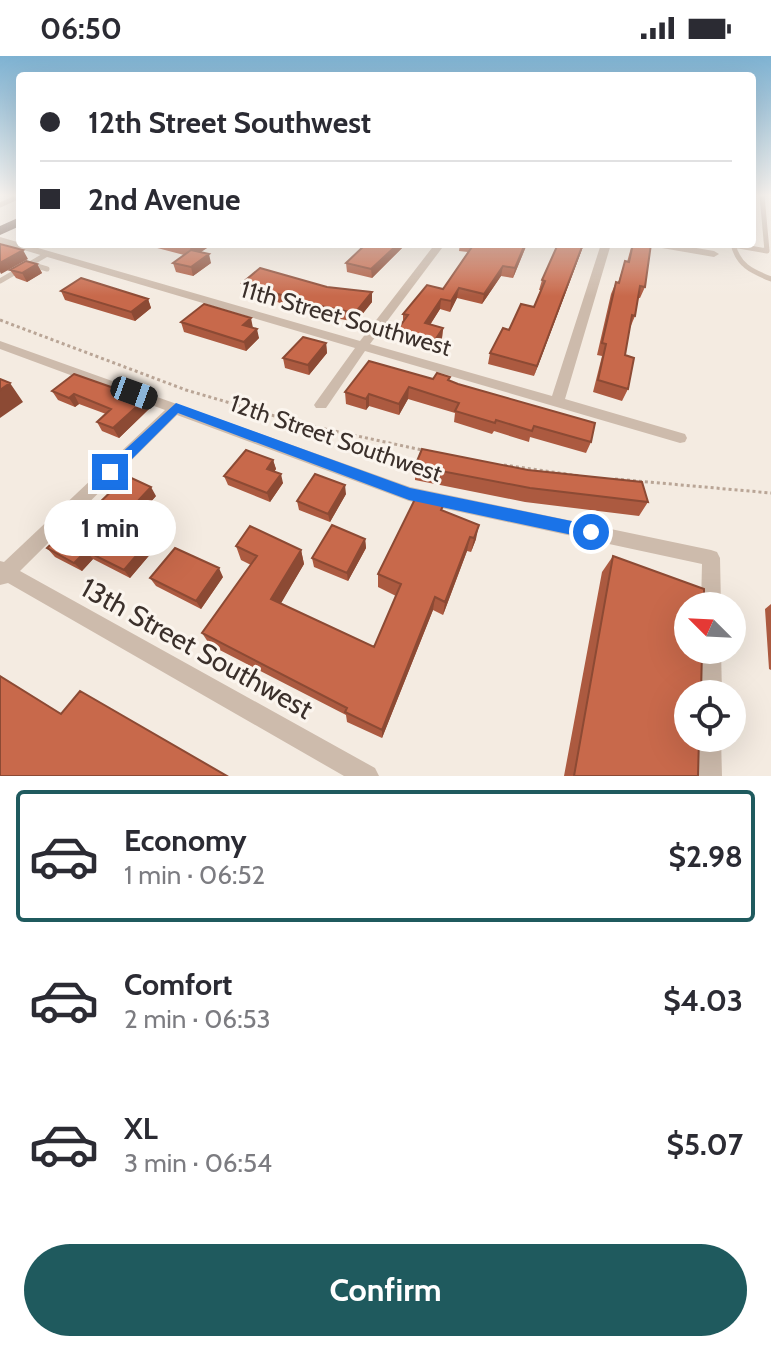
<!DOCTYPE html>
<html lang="en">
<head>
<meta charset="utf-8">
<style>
  body { margin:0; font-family:Cabin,sans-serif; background:#f7f7f7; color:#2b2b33; height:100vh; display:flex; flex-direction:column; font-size:30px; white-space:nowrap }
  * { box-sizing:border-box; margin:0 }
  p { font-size:26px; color:#7c7c81 }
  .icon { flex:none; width:44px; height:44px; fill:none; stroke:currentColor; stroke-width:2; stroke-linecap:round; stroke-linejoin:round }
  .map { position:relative; height:720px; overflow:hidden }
  .side { display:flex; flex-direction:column; background:#fff; flex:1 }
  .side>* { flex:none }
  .top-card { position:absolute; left:16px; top:16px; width:740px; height:176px; border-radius:8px; box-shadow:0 8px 32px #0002; display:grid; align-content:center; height:176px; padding:0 24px; background:#fff }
  .needle { width:52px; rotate:294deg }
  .tools { position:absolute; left:674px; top:536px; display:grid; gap:16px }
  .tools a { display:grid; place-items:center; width:72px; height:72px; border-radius:50%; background:#fff; box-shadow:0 8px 32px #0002; font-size:40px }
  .end { position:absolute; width:36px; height:36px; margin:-18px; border:10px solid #1a73e8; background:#fff; box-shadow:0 0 0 4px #fff }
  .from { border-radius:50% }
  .bubble { position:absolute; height:56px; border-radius:28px; background:#fff; box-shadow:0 8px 32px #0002; font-size:26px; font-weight:700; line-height:56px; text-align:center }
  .car { position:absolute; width:24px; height:48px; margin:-24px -12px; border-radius:10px; box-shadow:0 0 6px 2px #0007; background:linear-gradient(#222 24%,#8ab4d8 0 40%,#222 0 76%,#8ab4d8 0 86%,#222 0) }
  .top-card b { display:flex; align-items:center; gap:28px; height:76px; font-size:30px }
  .top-card b+b { border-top:2px solid #e1e1e2 }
  .top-card i { width:20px; height:20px; background:#2b2b33 }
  ul { padding:14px 0 0; list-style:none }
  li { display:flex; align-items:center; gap:24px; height:132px; margin:0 16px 12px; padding:0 8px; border:4px solid transparent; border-radius:8px }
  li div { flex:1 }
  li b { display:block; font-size:30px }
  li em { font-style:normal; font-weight:700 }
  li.active { border-color:#1f5a5e }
  li>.icon { width:72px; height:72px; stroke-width:1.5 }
  .cta { display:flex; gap:16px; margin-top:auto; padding:16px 24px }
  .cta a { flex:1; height:92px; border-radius:48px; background:#1f5a5e; color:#fff; font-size:32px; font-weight:700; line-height:92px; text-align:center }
  .status { display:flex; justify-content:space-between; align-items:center; height:56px; padding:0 40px; background:#fff; direction:ltr }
  .status svg { height:22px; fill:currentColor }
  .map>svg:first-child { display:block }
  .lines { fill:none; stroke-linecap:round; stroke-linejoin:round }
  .path { stroke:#b9a596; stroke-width:3; stroke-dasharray:3 3; stroke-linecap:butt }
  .lane { stroke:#cdbbac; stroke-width:5 }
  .street { fill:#cdbbac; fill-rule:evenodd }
  .primary { fill:#7d675c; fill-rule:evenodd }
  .wall { fill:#ac5a40 }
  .shaded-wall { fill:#8c4a34 }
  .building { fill:#c8694b; stroke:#8c4a34; stroke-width:2 }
  .route { fill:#1a73e8 }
  .labels { text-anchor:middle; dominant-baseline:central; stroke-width:6; stroke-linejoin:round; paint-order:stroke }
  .street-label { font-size:24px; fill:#3b302b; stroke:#fbf5ee }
  .near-street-label { font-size:28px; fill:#3b302b; stroke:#fbf5ee }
</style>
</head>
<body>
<div class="status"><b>06:50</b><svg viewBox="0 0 49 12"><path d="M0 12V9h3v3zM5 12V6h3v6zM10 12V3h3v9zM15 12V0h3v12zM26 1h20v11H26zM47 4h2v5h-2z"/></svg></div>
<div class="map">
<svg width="771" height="720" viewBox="0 0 771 720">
  <rect width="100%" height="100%" fill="#f4ebe1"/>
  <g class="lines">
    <!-- path -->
    <path class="path" d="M0,264L186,334L302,368L422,394
      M504,409L580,420
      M615,423L771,437"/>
    <!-- lane -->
    <path class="lane" d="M0,149L20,140
      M733,188C738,209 751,215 771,223
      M733,189L767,195L762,139
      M30,208L47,213
      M30,208L47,198
      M0,225L19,214"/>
    <!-- street -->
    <path class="street" d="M0,181L360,285L435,188H445L370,288L552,340L601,188H611L565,343L685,378L687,382L685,386L680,387L365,295L326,352H316L314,349L316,346L355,292L0,187Z
      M651,188H673L714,195L719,198L714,201L656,191Z
      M0,285L410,431L711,494L717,496L720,502L721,550H701L702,508L409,445L177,359L20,515L375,712L379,720H344L8,527L0,529V505L4,506L165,354L0,293Z
      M701,594H721L722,638H700Z
      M699,682H721L722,720H698Z"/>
    <!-- primary -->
    <path class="primary" d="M20,161V170L0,179V170Z"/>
  </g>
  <!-- wall -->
  <path class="wall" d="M142,188H213L201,196L211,207L193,220L176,216L173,207L184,199Z
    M406,188L372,222L347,216L346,207Z
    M460,188H527L513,222L501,220L482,248L457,242L450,256L440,253L430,269L443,272L442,282L434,294L397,284L398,273L403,266V258L443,233L468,196L459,195Z
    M547,188H584L534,320L488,308L490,297L509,274L534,251L541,234H539L542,224L557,191Z
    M632,188H651L645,231L640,242H638L635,260L630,272L625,299L628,333L622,345L593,336L602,300L597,299L611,238L616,226L618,227L625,205L627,206Z
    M37,208L42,217L27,226L16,222L10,214Z
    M242,227L327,231L372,236V246L356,266L288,253L287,249L244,236Z
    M61,235L148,243L151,252L135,265L65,244Z
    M181,266L253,272L259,282L246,295L184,276Z
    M326,287L327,297L309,319L285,312L283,302Z
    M433,323L450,325L591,386L586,397L530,381L529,386L494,375L492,378L454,366L455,357L408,343L399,359L369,350L366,354L346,348L345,336Z
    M52,335L145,343L149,353L119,382L102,375L97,366L106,358L79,348L75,351L58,344Z
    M273,404L276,413L274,416L283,427L270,446L228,429L224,420Z
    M415,410L648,446L639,460L525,446L415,424Z
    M346,438L330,466L299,454L297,445Z
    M156,440L147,450L170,460L175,469L130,522L93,503L82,515L55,501L47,492L94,452Z
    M443,455L476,483L471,496L467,495L443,559L433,554L382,682L347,666L346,659L210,589L202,577L251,509L241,504L236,490L301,494L304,508L280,548L374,591L396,540L378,531V518Z
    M365,483L366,492L348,525L314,511L312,502Z
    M613,500L698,720H564L602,516Z
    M223,521L201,553L156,530L150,522Z
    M771,548V614L769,613L765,553Z"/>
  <!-- shaded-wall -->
  <path class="shaded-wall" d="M189,188H213L193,201Z
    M398,188H406L372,222L371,213Z
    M525,188H527L513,222L515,212Z
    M583,188H584L534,320L537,310Z
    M23,194L28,203L1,218L0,216V207Z
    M209,198L211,207L193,220L191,211Z
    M37,208L42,217L27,226L22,217Z
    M503,210L501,220L482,248L484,238Z
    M459,232L457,242L450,256L451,245Z
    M372,236V246L356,266L355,257Z
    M148,243L151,252L135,265L131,256Z
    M441,243L440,253L424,278L425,267Z
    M251,262L253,272L243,269Z
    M443,272L442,282L434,294L435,284Z
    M257,273L259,282L246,295L244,286Z
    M326,287L327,297L309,319L308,309Z
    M10,327L23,346L0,362V334Z
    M409,331L408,343L399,359V348Z
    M74,338L79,348L75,351L69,342Z
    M369,338V350L366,354V343Z
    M145,343L149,353L119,382L113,372Z
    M273,404L276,413L269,422L267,413Z
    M281,418L283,427L270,446L267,437Z
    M345,429L346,438L330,466L328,458Z
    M151,431L156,440L143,455L137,446Z
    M170,460L175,469L130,522L124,514Z
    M479,469L476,483L471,496L474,482Z
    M470,481L467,495L443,559L445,546Z
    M365,483L366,492L348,525L347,517Z
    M301,494L304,508L276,556L271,543Z
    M86,495L93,503L82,515L74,507Z
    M219,512L223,521L201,553L196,545Z
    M435,541L433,554L382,682V674Z"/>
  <!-- building -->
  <path class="building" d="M0,188L23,194L0,207Z
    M366,188H398L371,213L346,207Z
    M474,188H525L515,212L503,210L484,238L459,232L451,245L441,243L425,267L443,272L435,284L398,273L408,259L403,258L427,229L443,233Z
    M558,188H583L537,310L490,297L503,272L509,274L521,248L534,251L545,225L542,224Z
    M633,188H651L645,231L640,230L635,260L632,259L625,299L634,302L628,333L598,324L606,288L602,287L616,226L619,227L625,205L629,206Z
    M191,194L209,198L191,211L173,207Z
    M26,205L37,208L22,217L10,214Z
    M260,212L327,231L372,236L355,257L286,243L288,241L242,227Z
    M81,222L148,243L131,256L61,235Z
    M204,248L251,262L243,269L257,273L244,286L181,266Z
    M303,281L326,287L308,309L283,302Z
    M369,305L433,323L437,317L450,321L448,324L458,328L595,367L591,386L534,370L532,375L496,364L495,367L455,355L459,347L409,331L399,348L369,338L366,343L345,336Z
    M74,318L145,343L113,372L97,366L111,353L74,338L69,342L52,335Z
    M0,323L10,327L0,334Z
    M422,393L528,414L642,426L648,446L530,432L415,410Z
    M246,394L273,404L267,413L281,418L267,437L224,420Z
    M315,418L345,429L328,458L297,445Z
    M127,420L151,431L137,446L170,460L124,514L86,495L74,507L47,492L90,450L94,452Z
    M417,439L444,448L441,454L479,469L474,482L470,481L445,546L435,541L382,674L345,656L347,652L202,577L257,500L236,490L250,470L301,494L271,543L374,591L401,528L378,518Z
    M332,469L365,483L347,517L312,502Z
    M175,492L219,512L196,545L150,522Z
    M613,500L704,533V550H688V594H702L701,638H688V682H699L698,720H574Z
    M0,620L61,658L80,635L227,720H0Z"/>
  <!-- sky -->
  <linearGradient id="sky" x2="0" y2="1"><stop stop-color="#7eb2d2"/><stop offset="0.58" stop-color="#faf6f2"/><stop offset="1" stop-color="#faf6f2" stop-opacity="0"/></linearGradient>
  <rect width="771" height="240" fill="url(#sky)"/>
  <!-- route -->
  <path class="route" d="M176,347L410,432L591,469L599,476L591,483L409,444L178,357L115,420H105V412Z"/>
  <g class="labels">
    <!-- street labels -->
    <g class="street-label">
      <text transform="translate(346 262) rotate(16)">11th Street Southwest</text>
      <text transform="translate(336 382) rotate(19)">12th Street Southwest</text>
    </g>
    <!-- near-street labels -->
    <g class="near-street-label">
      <text transform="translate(197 592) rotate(29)">13th Street Southwest</text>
    </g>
  </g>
</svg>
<div class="tools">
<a><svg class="needle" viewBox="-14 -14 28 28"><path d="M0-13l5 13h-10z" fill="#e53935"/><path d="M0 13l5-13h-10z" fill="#7c7c81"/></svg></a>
<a><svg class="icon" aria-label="locate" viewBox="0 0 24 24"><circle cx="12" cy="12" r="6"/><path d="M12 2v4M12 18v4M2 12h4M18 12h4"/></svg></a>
</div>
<i class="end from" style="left:591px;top:476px"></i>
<i class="end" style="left:110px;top:416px"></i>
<div class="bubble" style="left:44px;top:444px;width:132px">1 min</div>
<i class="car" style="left:134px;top:337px;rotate:110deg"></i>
<div class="top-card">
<b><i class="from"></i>12th Street Southwest</b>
<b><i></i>2nd Avenue</b>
</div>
</div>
<section class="side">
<ul>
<li class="active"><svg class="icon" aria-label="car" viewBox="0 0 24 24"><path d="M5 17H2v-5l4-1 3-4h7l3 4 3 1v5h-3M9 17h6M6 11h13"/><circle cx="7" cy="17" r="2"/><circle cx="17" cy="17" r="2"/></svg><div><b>Economy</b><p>1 min · 06:52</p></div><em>$2.98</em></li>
<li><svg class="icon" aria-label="car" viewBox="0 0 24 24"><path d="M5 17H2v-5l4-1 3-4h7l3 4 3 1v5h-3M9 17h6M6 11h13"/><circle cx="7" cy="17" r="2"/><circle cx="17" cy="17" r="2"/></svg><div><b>Comfort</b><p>2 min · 06:53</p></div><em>$4.03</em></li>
<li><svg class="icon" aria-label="car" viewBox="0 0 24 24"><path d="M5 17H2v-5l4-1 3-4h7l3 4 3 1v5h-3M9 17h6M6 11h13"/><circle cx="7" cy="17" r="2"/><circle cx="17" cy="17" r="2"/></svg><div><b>XL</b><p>3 min · 06:54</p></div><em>$5.07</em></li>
</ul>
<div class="cta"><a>Confirm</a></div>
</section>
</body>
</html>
